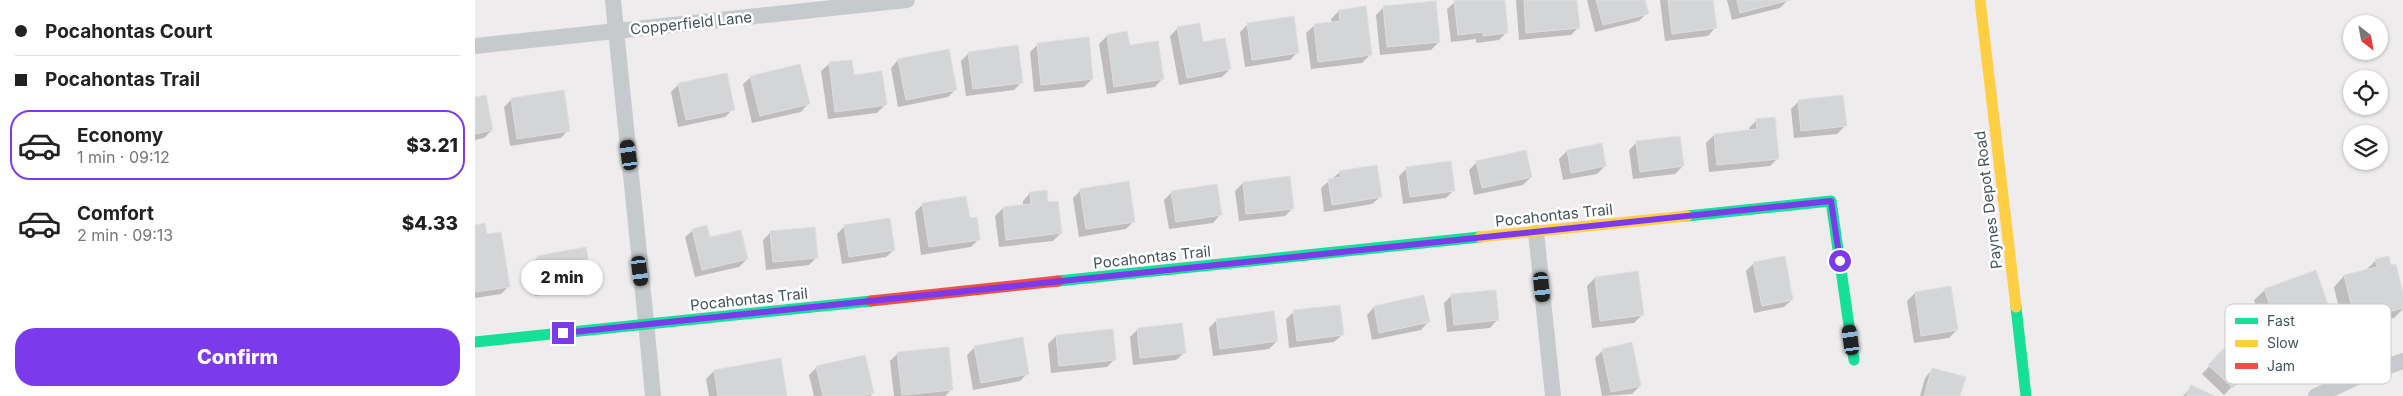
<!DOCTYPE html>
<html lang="en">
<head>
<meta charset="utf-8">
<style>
  body { margin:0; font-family:Inter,sans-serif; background:#f2f2f2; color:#222; height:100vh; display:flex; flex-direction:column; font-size:19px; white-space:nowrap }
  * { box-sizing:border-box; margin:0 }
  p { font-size:16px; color:#767676 }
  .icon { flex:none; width:28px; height:28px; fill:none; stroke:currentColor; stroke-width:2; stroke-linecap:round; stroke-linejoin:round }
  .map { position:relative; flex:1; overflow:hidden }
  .drawer { display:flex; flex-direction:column; background:#fff; width:475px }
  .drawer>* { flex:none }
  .guide { display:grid; align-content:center; height:110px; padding:0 15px; background:#fff }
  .needle { width:32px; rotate:149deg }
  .fabs { position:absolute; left:1868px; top:15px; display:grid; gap:10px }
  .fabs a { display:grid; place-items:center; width:45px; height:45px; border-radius:50%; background:#fff; box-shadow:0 1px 4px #0004; font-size:25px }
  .end { position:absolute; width:22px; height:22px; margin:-11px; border:6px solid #7c3aed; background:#fff; box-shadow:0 0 0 2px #fff }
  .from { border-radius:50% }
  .bubble { position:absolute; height:35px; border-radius:18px; background:#fff; box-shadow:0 1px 4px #0004; font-size:16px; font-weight:800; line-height:35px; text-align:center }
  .car { position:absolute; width:15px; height:30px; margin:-15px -8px; border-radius:6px; box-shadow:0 0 4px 1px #0007; background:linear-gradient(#222 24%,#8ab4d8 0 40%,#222 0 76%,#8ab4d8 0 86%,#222 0) }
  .guide b { display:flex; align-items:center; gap:18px; height:48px; font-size:19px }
  .guide b+b { border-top:1px solid #e0e0e0 }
  .guide i { width:12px; height:12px; background:#222 }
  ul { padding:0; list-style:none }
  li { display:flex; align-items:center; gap:15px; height:70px; margin:0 10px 8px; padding:0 5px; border:2px solid transparent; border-radius:20px }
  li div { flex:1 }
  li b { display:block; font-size:19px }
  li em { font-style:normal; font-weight:800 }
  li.active { border-color:#7c3aed }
  li>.icon { width:45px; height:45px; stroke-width:1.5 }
  .button { display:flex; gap:10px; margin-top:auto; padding:10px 15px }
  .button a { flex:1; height:58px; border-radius:20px; background:#7c3aed; color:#fff; font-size:20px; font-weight:800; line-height:58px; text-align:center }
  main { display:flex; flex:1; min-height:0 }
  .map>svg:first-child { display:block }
  .shadow { fill:#0003 }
  .building { fill:#d4d5d7; stroke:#dfdee0 }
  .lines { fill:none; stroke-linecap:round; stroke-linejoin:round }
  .street { stroke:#c6cacc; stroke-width:16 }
  .fast { stroke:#16e098; stroke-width:11 }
  .slow { stroke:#ffcf43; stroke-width:11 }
  .jam { stroke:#f24e42; stroke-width:11 }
  .route { stroke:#7c3aed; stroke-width:6 }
  .labels { text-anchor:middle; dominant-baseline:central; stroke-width:5; stroke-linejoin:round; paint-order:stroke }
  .street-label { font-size:15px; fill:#42545a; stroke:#fff }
  .key { fill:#fff; stroke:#c6ccce; stroke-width:1 }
  .key-label { font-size:14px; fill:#42545a }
</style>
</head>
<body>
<main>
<section class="drawer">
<div class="guide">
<b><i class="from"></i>Pocahontas Court</b>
<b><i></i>Pocahontas Trail</b>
</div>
<ul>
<li class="active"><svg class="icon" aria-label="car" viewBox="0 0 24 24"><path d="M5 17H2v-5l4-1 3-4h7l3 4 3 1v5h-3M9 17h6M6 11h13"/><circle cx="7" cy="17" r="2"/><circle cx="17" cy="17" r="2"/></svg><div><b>Economy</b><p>1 min · 09:12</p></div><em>$3.21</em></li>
<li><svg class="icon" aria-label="car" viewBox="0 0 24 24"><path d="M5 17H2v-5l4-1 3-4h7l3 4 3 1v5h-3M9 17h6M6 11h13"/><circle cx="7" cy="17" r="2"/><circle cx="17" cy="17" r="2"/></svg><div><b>Comfort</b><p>2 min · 09:13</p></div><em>$4.33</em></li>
</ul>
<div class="button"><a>Confirm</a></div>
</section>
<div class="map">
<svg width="1928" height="396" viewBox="0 0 1928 396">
  <rect width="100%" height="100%" fill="#eeeced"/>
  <!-- shadow -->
  <path class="shadow" d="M994,0H1028L1032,32L1024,40L1001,43V39L976,42L972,9L980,2Z
    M1101,0L1103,28L1096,35L1044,40L1041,0Z
    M1112,0H1169L1172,13L1164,21L1120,32Z
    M1237,0L1240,28L1233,36L1190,41L1185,0Z
    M1252,0H1313L1305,8L1257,20Z
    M909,7L964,42L956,50L905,55L901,15Z
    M864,11L895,55L887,63L836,69L831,33L839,26L857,23L856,19Z
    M772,25L823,52L815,60L770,67L765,32Z
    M703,28L727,44L755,69L747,77L704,85L695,36Z
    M632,36L654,47L687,79L680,87L632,94L624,44Z
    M563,44L617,79L609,87L559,92L555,52Z
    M494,53L547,82L539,90L491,96L486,61Z
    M423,60L480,90L473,97L423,107L416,68Z
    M354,64L378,76L410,105L402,113L353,119L346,71Z
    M276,77L333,104L326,112L277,123L268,84Z
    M204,84L258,109L250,117L203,127L196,92Z
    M0,98L17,130L9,138L0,140Z
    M37,99L93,130L86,138L35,146L29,107Z
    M1324,101L1370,126L1362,134L1319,138L1316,109Z
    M1282,120L1303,158L1295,166L1234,172L1231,143L1239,135L1274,131V128Z
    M1162,142L1208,166L1200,174L1158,179L1154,150Z
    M1092,151L1130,166L1122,174L1088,180L1084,159Z
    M1002,162L1056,177L1048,185L999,195L994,170Z
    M932,168L979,190L971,198L928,204L924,176Z
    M865,172L905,197L897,204L849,212L846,188Z
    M814,177L818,208L810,216L764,221L760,191L768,183Z
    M606,190L659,221L651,229L604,237L598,198Z
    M697,192L745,215L738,223L694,229L689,200Z
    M555,193L572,203L586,233L578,241L524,247L520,216L528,208L548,206V201Z
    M448,204L504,239L496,247L446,255L440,212Z
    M0,226L11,235L33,287L26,294L0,298Z
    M370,226L419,250L411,257L367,264L362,234Z
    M218,230L234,238L272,259L264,267L220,277L210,237Z
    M296,232L342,257L334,265L291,270L288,240Z
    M63,257L116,280L108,288L60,296L55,265Z
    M1901,260L1928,299V309L1919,318L1899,323L1898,315L1867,322L1859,287L1869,276L1890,271Z
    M1279,263L1317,300L1309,307L1279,313L1271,271Z
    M1120,278L1167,315L1159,323L1117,328L1112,286Z
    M1790,290L1861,331L1850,342L1833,348L1826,328L1813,339L1795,346L1779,300Z
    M1440,293L1482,330L1474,338L1439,343L1432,301Z
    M977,295L1022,320L1015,328L972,332L969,303Z
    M899,307L953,322L946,330L897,340L892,315Z
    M819,312L867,335L859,342L814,348L811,319Z
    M742,320L802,341L794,349L738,356L734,328Z
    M1770,328L1799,355L1778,377L1772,371L1749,395L1727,374Z
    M663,329L709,353L701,360L658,365L655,337Z
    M581,336L640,359L632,367L576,373L573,344Z
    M500,347L553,373L545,381L498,390L492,355Z
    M1128,350L1165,386L1157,394L1127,396L1120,358Z
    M423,353L477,389L470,396H419L415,361Z
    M342,367L398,393L395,396H339L334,375Z
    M1457,370L1484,396H1445L1450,378Z
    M239,371L309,396H234L231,379Z
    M1716,387L1737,396H1708Z"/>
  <!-- building -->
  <path class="building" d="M979,0H1030L1033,33L1008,36V32L983,35Z
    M1049,0H1102L1105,28L1051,33Z
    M1121,0H1170L1174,14L1128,25Z
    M1193,0H1238L1242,28L1197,34Z
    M1262,0H1315L1265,13Z
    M961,1L965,42L912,47L908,6Z
    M891,6L897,55L843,62L839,24L865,21L864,10Z
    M819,16L824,53L777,60L772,23Z
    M725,23L728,42L750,38L756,69L712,78L702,27Z
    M652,31L655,45L683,41L689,79L639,87L632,35Z
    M614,37L618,79L566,85L562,43Z
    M543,45L548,83L498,89L493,52Z
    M474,49L482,90L431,100L423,59Z
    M377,60L379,75L407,71L412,105L360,112L354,62Z
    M325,64L335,104L285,116L275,76Z
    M252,73L260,110L211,120L203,83Z
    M89,90L95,131L42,139L36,98Z
    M11,95L18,130L0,134V97Z
    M1368,95L1372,126L1326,131L1323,100Z
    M1300,117L1304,159L1242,165L1239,134L1282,129L1281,119Z
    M1205,136L1209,166L1165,172L1161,141Z
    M1127,143L1131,166L1096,173L1092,150Z
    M1051,150L1057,177L1007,188L1001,161Z
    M976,161L980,191L935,197L931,167Z
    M902,165L907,197L857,205L853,179L866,177L864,171Z
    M815,176L819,209L771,214L768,182Z
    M654,181L660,222L611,229L605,189Z
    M742,184L747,215L701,222L696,191Z
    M572,190L573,202L583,201L587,233L531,240L528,207L556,204L555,192Z
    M491,196L495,218L502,217L505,240L454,247L447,203Z
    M415,218L420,250L374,257L369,225Z
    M10,223L12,234L26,232L35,287L0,292V225Z
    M232,225L235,237L266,230L273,259L227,270L217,229Z
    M340,227L343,258L298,262L295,231Z
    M111,247L117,280L68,289L62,256Z
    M1310,256L1318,300L1287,306L1278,262Z
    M1914,256L1916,265L1921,264L1928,294V308L1910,313L1908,305L1878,312L1869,275L1902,267L1900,259Z
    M1841,270L1862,331L1844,337L1837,318L1824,323L1826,329L1806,336L1789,289Z
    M1163,271L1169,315L1125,321L1120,277Z
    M1476,286L1483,330L1446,336L1440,292Z
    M1021,290L1024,320L979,325L976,294Z
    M949,295L955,322L904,333L899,306Z
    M865,305L869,335L822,341L818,310Z
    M799,311L803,341L745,349L741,319Z
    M707,323L711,353L665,358L662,328Z
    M1770,326L1801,355L1787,370L1780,364L1758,388L1733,365Z
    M638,329L641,360L584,366L581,335Z
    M548,337L554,374L506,383L499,346Z
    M1157,342L1166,386L1136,392L1127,349Z
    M474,347L478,390L427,395L422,352Z
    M390,355L399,393L388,396H348L341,366Z
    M306,358L312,396H243L239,370Z
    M1457,368L1491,377L1485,396H1449Z
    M1716,385L1740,396H1711Z"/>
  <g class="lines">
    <!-- street -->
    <path class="street" d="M138,0C151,132 166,264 178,396
      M0,46L432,0
      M1061,232L1078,396
      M1841,396L1880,378L1928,361"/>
    <!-- fast -->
    <path class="fast" d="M1212,216L1356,201L1379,360
      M583,281L1005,237
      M1541,307L1551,396
      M0,342L396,301"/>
    <!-- slow -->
    <path class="slow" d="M1505,0L1541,307
      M1005,237L1212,216"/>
    <!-- jam -->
    <path class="jam" d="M396,301L583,281"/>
  </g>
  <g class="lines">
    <!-- route -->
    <path class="route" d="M88,333L1356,201L1365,261"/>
  </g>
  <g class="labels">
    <!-- street labels -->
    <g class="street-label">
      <text transform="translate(216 23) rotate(-6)">Copperfield Lane</text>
      <text transform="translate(1513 200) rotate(-97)">Paynes Depot Road</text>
      <text transform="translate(1079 215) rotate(-6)">Pocahontas Trail</text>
      <text transform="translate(677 257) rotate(-6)">Pocahontas Trail</text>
      <text transform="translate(274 299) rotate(-6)">Pocahontas Trail</text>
    </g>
  </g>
  <!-- legend -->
  <rect x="1750" y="304" width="166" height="80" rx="8" class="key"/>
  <rect x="1760" y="318" width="23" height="6" fill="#16e098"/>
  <rect x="1760" y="340" width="23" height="7" fill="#ffcf43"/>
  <rect x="1760" y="363" width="23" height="6" fill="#f24e42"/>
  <g class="key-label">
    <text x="1792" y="326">Fast</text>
    <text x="1792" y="348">Slow</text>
    <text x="1792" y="371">Jam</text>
  </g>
</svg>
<div class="fabs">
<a><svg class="needle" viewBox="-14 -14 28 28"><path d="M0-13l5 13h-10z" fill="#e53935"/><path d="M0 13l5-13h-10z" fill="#767676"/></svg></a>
<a><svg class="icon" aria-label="locate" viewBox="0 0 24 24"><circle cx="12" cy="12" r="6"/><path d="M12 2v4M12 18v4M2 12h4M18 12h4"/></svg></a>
<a><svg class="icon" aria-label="layers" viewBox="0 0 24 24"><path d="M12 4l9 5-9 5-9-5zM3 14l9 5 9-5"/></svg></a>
</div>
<i class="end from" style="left:1365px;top:261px"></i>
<i class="end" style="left:88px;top:333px"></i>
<div class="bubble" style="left:46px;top:260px;width:82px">2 min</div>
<i class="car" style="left:154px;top:155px;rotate:352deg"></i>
<i class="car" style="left:165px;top:271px;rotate:173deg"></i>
<i class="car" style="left:1067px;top:287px;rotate:174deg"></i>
<i class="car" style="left:1376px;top:340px;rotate:352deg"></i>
</div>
</main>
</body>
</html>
